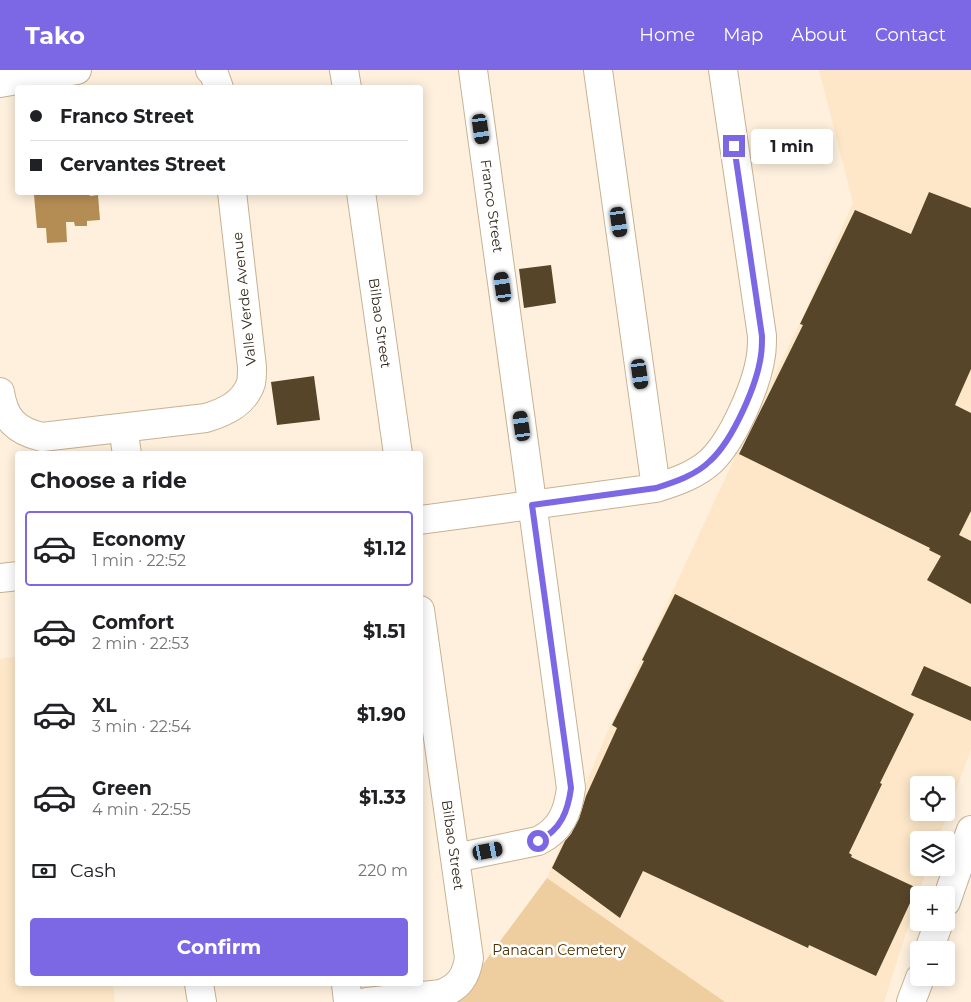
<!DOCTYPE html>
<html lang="en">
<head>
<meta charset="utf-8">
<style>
  body { margin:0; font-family:Montserrat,sans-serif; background:#f6f6f6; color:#202124; height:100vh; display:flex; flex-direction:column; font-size:19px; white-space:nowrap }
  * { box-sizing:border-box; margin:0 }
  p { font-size:16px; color:#757577 }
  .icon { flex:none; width:28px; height:28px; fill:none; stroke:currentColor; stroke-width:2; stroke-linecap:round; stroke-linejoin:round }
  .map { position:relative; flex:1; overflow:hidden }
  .sheet { position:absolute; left:15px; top:381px; width:408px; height:535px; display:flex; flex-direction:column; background:#fff; border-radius:5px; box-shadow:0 2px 12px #0003 }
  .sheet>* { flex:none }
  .guide { position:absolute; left:15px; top:15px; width:408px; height:110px; border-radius:5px; box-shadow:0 2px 12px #0003; display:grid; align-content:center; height:110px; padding:0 15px; background:#fff }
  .controls { position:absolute; left:910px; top:706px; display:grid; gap:10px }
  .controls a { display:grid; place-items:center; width:45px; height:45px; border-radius:5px; background:#fff; box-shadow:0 2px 12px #0003; font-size:25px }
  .end { position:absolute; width:22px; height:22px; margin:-11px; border:6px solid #7c68e4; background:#fff; box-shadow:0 0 0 2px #fff }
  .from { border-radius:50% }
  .bubble { position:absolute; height:35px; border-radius:5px; background:#fff; box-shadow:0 2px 12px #0003; font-size:16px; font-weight:700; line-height:35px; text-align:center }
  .car { position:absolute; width:15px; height:30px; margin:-15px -8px; border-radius:6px; box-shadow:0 0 4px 1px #0007; background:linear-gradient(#222 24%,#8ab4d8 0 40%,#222 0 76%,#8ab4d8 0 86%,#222 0) }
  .guide b { display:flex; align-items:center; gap:18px; height:48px; font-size:19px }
  .guide b+b { border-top:1px solid #e0e0e0 }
  .guide i { width:12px; height:12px; background:#202124 }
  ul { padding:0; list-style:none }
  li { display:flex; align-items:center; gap:15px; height:75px; margin:0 10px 8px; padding:0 5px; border:2px solid transparent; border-radius:5px }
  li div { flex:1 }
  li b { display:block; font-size:19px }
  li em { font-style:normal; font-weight:700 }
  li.selected { border-color:#7c68e4 }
  li>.icon { width:45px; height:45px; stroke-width:1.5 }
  h2 { padding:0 15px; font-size:22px; line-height:60px }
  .pay { display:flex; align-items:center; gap:12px; height:55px; padding:0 15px; font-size:19px }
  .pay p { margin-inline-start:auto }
  .cta { display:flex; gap:10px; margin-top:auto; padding:10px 15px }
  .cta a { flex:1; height:58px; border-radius:5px; background:#7c68e4; color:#fff; font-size:20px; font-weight:700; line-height:58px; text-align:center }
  header { display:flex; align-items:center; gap:30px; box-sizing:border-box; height:70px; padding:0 25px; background:#7c68e4; color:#fff }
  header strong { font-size:24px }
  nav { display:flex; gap:28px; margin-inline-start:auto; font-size:18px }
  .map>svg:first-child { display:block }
  .built { fill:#fde7c8; fill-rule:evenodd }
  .green { fill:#eece9e }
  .water { fill:#b38d54 }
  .building { fill:#574529 }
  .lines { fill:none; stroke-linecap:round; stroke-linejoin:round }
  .minor-casing { stroke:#c7b293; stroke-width:30 }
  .minor { stroke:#fff; stroke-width:28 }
  .route { stroke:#7c68e4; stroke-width:6 }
  .labels { text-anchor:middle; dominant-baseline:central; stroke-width:5; stroke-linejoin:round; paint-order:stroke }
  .street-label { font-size:14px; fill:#322a1d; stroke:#fff }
  .park-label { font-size:14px; fill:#4a3000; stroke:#fff }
</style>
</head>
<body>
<header>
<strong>Tako</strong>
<nav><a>Home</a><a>Map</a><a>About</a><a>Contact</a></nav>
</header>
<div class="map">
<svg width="971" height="932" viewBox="0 0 971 932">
  <rect width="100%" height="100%" fill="#fef0dd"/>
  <!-- built -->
  <path class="built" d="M819,0H971V679L938,770H919V798H927L884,932H725L547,808L607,663L734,389L800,253L853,133ZM919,715H946V742H919Z
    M17,586L18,914H113L115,932H0V589Z"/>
  <!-- green -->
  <path class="green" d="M547,808L725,932H455Z"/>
  <!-- water -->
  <path class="water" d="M89,122L90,126L98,125L100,150L87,151V156H75L74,152H66L67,172L47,173L46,158H37L34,125L44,124V123Z"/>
  <!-- building -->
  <path class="building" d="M929,122L971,138V299L955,335L971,343V441L959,465L971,471V534L927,510L941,486L929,480L930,478L739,384L803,255L800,254L855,140L911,164Z
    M551,195L556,233L524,238L519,199Z
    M314,306L320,350L277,355L271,312Z
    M675,524L914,644L880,713L882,714L849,783L852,785L851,787L917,818L876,906L809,875L808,878L643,801L620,848L552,798L565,771L571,764L579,749L586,726L617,658L612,655L644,591L642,590Z
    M924,596L971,617V651L911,625Z"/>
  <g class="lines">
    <!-- minor casing -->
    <g class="minor-casing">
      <path id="minor" d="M210,0L214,4L219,18
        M344,0L347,18
        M598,0L656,418
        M0,13L77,0
        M361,122L398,384
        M0,322C4,349 16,361 42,367L206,348C225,342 244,334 251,313C252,308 252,302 252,297L232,122
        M123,358L127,384
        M420,450L656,418C675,412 696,405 711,391C733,370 757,315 761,285C762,279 762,272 762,266L723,0
        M0,508L18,506
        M455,788L538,771C561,760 568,742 571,718L473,0
        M946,832L971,760
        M929,880L939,852
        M199,914L202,932
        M346,914L348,932
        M367,932L441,924C459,917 466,907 469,888L420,540
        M911,932L920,908"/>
    </g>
    <!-- minor -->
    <use href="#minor" class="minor"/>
  </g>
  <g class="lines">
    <!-- route -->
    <path class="route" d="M538,771C561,760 568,741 571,718L532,435L656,418C675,412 696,405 710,391C733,370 757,315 761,285C762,279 762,272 762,266L734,76"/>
  </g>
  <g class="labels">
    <!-- street labels -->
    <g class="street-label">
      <text transform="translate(492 136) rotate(82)">Franco Street</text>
      <text transform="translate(244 229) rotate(-96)">Valle Verde Avenue</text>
      <text transform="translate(380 253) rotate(82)">Bilbao Street</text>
      <text transform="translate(453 775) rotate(82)">Bilbao Street</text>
    </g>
    <!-- park labels -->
    <g class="park-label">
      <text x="559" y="880">Panacan Cemetery</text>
    </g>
  </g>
</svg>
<div class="controls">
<a><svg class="icon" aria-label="locate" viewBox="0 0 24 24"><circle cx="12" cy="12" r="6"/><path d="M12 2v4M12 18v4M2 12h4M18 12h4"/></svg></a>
<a><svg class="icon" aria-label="layers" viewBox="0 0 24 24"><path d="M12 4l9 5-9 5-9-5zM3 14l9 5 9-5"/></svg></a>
<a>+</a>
<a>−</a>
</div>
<i class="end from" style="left:538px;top:771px"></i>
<i class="end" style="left:734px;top:76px"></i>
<div class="bubble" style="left:751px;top:59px;width:82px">1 min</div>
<i class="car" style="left:481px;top:59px;rotate:172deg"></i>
<i class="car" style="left:619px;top:152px;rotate:172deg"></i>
<i class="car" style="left:503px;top:217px;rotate:352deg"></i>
<i class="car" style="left:640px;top:304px;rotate:172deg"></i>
<i class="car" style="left:522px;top:356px;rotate:352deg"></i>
<i class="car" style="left:488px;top:781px;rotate:79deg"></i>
<div class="guide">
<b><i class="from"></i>Franco Street</b>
<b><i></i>Cervantes Street</b>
</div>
<section class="sheet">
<h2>Choose a ride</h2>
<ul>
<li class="selected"><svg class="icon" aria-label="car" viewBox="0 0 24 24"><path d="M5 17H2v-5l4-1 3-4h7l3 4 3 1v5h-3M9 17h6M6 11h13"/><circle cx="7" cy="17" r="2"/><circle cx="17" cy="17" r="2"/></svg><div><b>Economy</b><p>1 min · 22:52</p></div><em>$1.12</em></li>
<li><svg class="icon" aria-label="car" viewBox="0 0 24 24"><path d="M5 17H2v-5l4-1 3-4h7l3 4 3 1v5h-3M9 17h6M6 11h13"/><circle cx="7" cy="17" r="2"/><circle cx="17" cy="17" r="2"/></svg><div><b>Comfort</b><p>2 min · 22:53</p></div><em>$1.51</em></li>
<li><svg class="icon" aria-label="car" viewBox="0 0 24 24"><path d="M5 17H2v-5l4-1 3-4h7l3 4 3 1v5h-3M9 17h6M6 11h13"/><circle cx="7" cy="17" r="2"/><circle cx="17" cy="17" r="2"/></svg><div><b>XL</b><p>3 min · 22:54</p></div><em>$1.90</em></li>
<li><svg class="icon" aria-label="car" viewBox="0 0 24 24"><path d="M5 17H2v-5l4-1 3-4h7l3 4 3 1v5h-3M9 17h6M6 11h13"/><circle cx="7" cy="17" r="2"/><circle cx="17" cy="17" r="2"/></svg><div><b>Green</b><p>4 min · 22:55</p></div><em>$1.33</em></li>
</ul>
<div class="pay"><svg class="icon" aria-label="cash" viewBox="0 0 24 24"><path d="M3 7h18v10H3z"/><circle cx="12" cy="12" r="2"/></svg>Cash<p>220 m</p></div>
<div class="cta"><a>Confirm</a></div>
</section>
</div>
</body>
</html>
